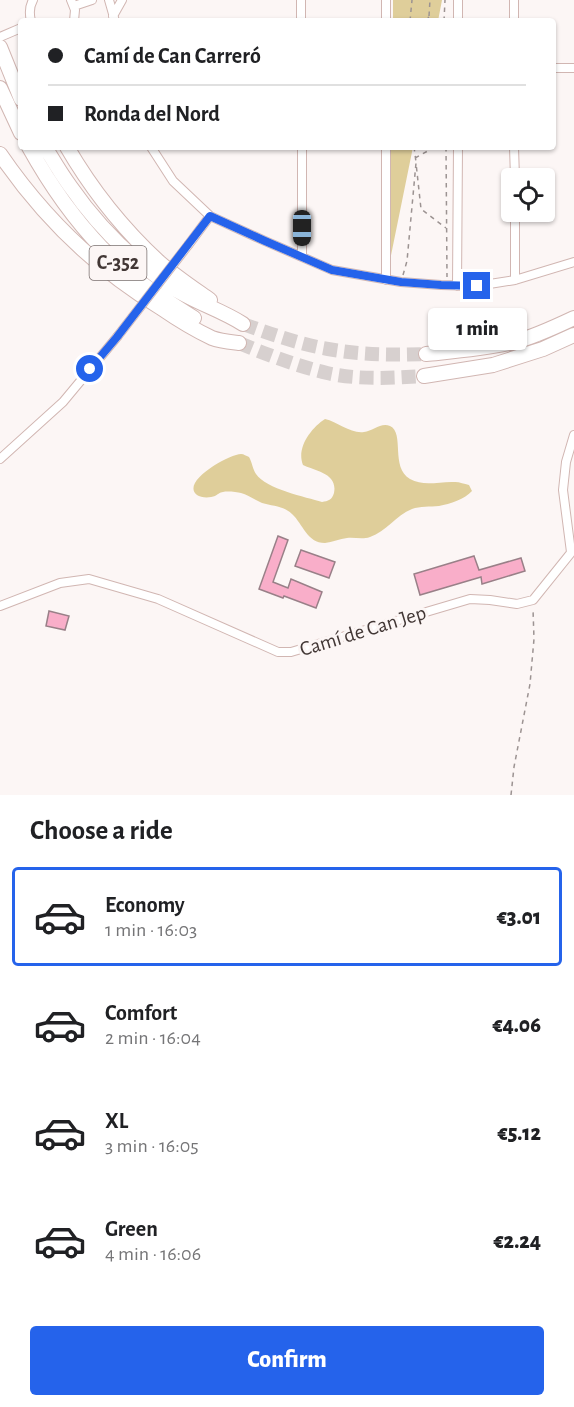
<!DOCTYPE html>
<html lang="en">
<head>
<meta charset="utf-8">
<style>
  body { margin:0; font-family:"Alegreya Sans",sans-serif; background:#f2f2f2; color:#202124; height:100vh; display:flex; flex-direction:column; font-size:22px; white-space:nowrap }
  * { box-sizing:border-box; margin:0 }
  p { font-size:20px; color:#757577 }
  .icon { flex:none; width:33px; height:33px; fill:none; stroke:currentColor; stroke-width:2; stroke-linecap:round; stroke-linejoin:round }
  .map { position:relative; height:795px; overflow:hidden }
  .panel { display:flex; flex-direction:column; background:#fff; flex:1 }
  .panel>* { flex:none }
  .guide { position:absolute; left:18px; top:18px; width:538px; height:132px; border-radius:6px; box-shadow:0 2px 4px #0004; display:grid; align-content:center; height:132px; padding:0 30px; background:#fff }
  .fabs { position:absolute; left:501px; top:168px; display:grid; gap:12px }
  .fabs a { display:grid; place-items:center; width:54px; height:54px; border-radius:6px; background:#fff; box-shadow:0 2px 4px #0004; font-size:30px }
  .end { position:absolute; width:27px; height:27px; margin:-14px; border:8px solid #2563eb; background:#fff; box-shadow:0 0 0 3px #fff }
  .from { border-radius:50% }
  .bubble { position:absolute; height:42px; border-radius:6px; background:#fff; box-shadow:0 2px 4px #0004; font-size:20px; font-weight:800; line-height:42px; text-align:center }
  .car { position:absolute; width:18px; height:36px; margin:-18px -9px; border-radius:8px; box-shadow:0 0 4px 2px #0007; background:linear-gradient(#222 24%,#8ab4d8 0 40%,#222 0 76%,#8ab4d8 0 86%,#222 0) }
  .guide b { display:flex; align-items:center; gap:21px; height:57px; font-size:22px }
  .guide b+b { border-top:2px solid #e0e0e0 }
  .guide i { width:15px; height:15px; background:#202124 }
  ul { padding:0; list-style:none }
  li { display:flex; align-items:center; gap:18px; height:99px; margin:0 12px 9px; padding:0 18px; border:3px solid transparent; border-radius:6px }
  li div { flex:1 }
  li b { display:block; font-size:22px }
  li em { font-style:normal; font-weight:800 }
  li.on { border-color:#2563eb }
  li>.icon { width:54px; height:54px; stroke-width:1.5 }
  h2 { padding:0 30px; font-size:27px; line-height:72px }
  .cta { display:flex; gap:12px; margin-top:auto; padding:12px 30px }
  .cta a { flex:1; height:69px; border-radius:6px; background:#2563eb; color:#fff; font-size:24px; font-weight:800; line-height:69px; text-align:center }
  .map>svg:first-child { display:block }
  .green { fill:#dfce9a }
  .building { fill:#f9aec9; stroke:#998088; stroke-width:1.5 }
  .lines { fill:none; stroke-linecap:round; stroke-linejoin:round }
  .trunk-tunnel { stroke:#d7d0cf; stroke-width:14; stroke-dasharray:14 7; stroke-linecap:butt }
  .minor-casing { stroke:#d1b6b2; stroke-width:10 }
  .trunk-casing { stroke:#d1b6b2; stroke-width:16 }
  .path { stroke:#9c9392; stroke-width:1.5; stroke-dasharray:4.5 4.5; stroke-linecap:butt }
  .minor { stroke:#fff; stroke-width:8 }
  .trunk { stroke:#fff; stroke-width:14 }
  .minor-bridge-casing { stroke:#d1b6b2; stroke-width:10; stroke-linecap:butt }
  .minor-bridge { stroke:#fff; stroke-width:8 }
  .route { stroke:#2563eb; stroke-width:8 }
  .labels { text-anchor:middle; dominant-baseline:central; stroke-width:6; stroke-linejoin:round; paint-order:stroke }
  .shield { fill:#fcf6f5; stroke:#7a706f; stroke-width:1.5 }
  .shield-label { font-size:20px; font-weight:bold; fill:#423735 }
  .street-label { font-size:21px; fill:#423735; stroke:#fcf6f5 }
</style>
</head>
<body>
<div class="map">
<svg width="574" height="795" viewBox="0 0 574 795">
  <rect width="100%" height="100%" fill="#fcf6f5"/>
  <!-- green -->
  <path class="green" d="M393,0H442L438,21H393Z
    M390,147H413L386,280Z
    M325,419C338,422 351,434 364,432C373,431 381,422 390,426C405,433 390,467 410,479C424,487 440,481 455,482C460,482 464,484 469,485L472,491C465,499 450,504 439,506C430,507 420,506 412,509C396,515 386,532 370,537C362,540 355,537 347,538C340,539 332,542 325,543C307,543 303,524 292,514C284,506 272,506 262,503C255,500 248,495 241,493C237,492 227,491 223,492C220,492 217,495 215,496C210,498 201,498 197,495C180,482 229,454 241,454C244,454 246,456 249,457C252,462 253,470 256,474C266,489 306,497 322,502C328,501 332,500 334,493C338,473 315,471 303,465C296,448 311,428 325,419Z"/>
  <!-- building -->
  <path class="building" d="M278,536L288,540L273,582L288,588L291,579L322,592L316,608L284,596L283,598L259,589Z
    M301,550L335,562L329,578L295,566Z
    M474,556L479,570L521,558L525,571L482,584L481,577L420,595L414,574Z
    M49,611L69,616L65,630L46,626Z"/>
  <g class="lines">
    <!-- trunk-tunnel -->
    <path class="trunk-tunnel" d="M243,324C271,334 299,344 328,349C361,355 393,355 426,354
      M239,343C268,355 297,366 327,373C358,380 392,378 424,376"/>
    <!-- minor casing -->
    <g class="minor-casing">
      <path id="minor" d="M71,0L75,10L74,21
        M109,0L115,21
        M301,0V21
        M386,0V21
        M458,0V21
        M514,0V21
        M74,6L92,0
        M113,16L122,0
        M31,21C29,13 29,7 33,0
        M0,37L21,28
        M554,68H574
        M151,147L173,181L210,216L265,241L332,270L401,282L441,285L477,286L515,280L574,262
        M302,147V257
        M514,147L515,178
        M515,212V280
        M189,244L210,216
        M386,280V147
        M457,286L458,147
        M0,459L63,402L117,337
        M571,552L563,490L566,462L574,435
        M0,606L60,583L89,579L158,599L278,652H291L470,599L490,600L517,604L533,600L574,549"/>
    </g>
    <!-- trunk casing -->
    <g class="trunk-casing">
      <path id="trunk" d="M0,47L21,99
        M0,88L21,133
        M29,147C49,183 73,218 102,248C127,276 162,298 194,318
        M45,147C53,160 61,174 70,186C97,225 131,259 170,286C193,302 220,309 243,324
        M67,147C92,190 122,228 159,262C175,276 193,288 210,300
        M0,154C43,217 95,268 161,308C177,319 195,330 212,338C220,341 231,342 239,343
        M426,354C456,351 485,349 514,342C534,337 555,327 574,318
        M424,376L493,365L543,349L574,335"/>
    </g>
    <!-- path -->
    <path class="path" d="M429,16L430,0
      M410,21L412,0
      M427,21L429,16L431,21
      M444,21L445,0
      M414,147L416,162
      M446,147L447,277
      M415,158L435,147
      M403,275L407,261L416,163L421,209L446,228
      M511,795L514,767L530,684L534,639L533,609"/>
    <!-- minor -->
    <use href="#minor" class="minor"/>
    <!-- trunk -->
    <use href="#trunk" class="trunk"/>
    <!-- minor-bridge casing -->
    <g class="minor-bridge-casing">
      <path id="minor-bridge" d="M117,337L189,244"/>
    </g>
    <!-- minor-bridge -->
    <use href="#minor-bridge" class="minor-bridge"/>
  </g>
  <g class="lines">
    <!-- route -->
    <path class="route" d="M90,369L117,337L210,216L265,241L332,270L401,282L441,285L477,286"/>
  </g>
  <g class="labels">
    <!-- shield labels -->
    <rect class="shield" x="89.5" y="246" width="57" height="34" rx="4.5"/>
    <g class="shield-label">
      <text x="118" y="263">C-352</text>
    </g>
    <!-- street labels -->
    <g class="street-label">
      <text transform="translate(363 631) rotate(-17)">Camí de Can Jep</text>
    </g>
  </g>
</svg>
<div class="fabs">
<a><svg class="icon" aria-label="locate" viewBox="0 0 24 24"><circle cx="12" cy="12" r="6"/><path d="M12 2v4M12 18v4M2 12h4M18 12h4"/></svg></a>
</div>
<i class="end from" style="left:90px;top:369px"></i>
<i class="end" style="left:477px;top:286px"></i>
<div class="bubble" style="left:428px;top:308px;width:99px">1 min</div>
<i class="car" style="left:302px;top:228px;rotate:180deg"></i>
<div class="guide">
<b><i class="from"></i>Camí de Can Carreró</b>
<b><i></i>Ronda del Nord</b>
</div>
</div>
<section class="panel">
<h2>Choose a ride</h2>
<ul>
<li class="on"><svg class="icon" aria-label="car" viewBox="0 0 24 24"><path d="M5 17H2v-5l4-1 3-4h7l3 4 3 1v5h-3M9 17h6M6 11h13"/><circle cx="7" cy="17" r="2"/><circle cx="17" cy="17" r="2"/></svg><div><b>Economy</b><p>1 min · 16:03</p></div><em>€3.01</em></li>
<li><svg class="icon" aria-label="car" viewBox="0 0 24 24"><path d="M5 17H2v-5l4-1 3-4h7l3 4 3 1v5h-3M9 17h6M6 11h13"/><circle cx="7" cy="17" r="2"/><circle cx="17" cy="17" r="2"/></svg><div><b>Comfort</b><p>2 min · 16:04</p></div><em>€4.06</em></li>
<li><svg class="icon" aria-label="car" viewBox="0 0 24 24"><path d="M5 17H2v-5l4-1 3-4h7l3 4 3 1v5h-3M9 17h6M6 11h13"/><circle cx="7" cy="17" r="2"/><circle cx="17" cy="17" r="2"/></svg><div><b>XL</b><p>3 min · 16:05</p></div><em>€5.12</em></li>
<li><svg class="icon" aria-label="car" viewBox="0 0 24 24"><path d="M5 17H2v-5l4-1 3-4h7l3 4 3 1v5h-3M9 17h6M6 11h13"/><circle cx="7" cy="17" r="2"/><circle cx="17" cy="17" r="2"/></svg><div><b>Green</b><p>4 min · 16:06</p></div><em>€2.24</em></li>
</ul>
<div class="cta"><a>Confirm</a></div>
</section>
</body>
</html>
